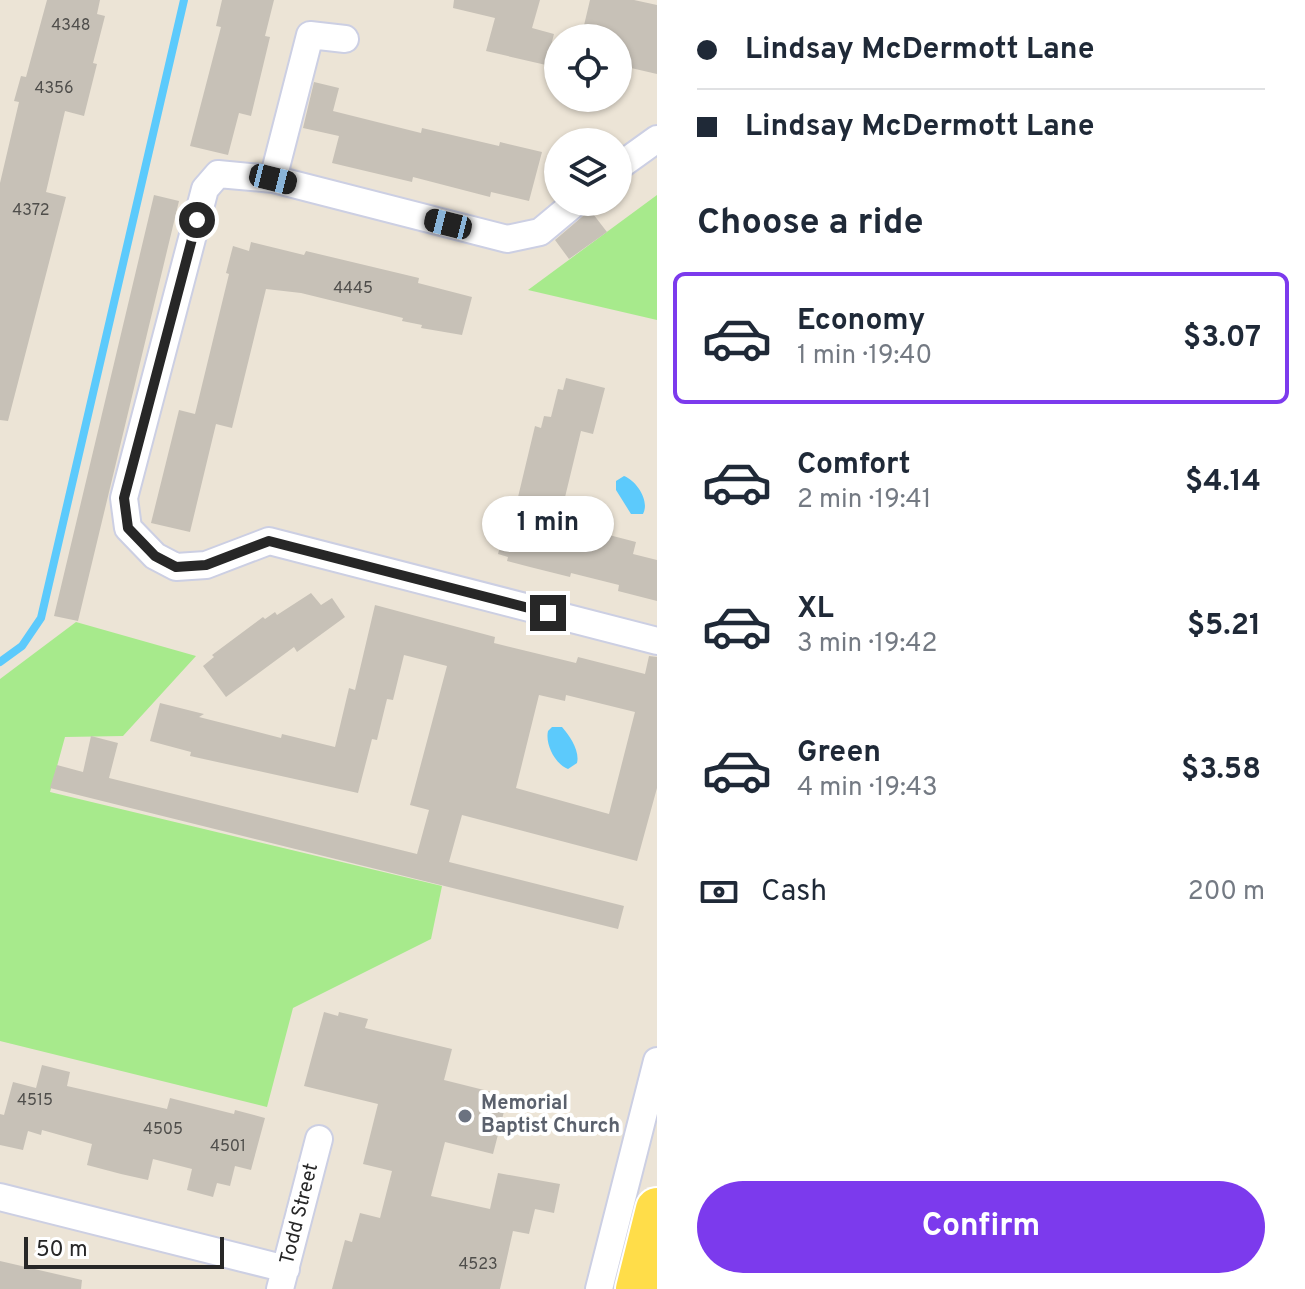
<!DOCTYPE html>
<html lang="en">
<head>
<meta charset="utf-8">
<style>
  body { margin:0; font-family:Overpass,sans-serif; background:#f6f6f7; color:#1f2937; height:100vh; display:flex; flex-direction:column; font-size:30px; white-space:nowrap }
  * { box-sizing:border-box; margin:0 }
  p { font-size:26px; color:#747a83 }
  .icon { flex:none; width:44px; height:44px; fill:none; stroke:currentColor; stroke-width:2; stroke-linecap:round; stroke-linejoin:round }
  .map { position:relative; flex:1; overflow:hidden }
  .sheet { display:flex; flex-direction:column; background:#fff; width:648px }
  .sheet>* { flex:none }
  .banner { display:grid; align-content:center; height:176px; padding:0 40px; background:#fff }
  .buttons { position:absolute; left:544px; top:24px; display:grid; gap:16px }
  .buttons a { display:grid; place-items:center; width:88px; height:88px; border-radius:50%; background:#fff; box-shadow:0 2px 6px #0004; font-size:40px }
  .scale { position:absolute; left:24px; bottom:20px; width:200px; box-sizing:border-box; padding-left:8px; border:4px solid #272727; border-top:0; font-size:22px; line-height:28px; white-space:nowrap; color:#272727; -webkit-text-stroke:6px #fff; paint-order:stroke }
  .end { position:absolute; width:36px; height:36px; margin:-18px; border:10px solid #272727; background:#fff; box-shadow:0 0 0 4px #fff }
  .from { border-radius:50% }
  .bubble { position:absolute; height:56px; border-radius:28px; background:#fff; box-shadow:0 2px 6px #0004; font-size:26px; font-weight:700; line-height:56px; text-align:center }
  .car { position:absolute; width:24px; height:48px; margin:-24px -12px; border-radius:10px; box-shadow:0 0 6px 2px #0007; background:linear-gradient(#222 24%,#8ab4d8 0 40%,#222 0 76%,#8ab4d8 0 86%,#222 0) }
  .banner b { display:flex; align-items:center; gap:28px; height:76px; font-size:30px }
  .banner b+b { border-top:2px solid #e0e1e3 }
  .banner i { width:20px; height:20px; background:#1f2937 }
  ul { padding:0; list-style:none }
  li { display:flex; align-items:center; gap:24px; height:132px; margin:0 16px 12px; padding:0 24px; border:4px solid transparent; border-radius:12px }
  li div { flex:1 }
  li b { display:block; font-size:30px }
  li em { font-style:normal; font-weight:700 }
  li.on { border-color:#7c3aed }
  li>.icon { width:72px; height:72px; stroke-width:1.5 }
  h2 { padding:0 40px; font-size:36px; line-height:96px }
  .pay { display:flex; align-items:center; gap:20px; height:88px; padding:0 40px; font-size:30px }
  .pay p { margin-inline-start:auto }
  .action { display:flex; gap:16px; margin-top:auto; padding:16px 40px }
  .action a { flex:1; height:92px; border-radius:48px; background:#7c3aed; color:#fff; font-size:32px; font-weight:700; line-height:92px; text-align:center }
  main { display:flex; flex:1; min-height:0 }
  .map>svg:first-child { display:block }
  .green { fill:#a7ea8c }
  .water { fill:#5ccafc }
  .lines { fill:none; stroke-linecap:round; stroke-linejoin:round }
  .stream { stroke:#5ccafc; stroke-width:8 }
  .building { fill:#c7c1b7; fill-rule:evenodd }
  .street-casing { stroke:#cccfe3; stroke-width:30 }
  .primary-casing { stroke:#fff; stroke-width:46 }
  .street { stroke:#fff; stroke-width:26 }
  .primary { stroke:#ffdd49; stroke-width:42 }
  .route { stroke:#272727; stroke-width:10 }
  .worship-dot { fill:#6b7280; stroke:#fff; stroke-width:3 }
  .labels { text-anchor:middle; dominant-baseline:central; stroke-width:8; stroke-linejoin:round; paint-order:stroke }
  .number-label { font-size:16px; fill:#4f4e4b }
  .worship-label { font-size:20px; font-weight:bold; fill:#5b616d; stroke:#fff; text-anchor:start }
  .street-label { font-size:20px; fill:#272727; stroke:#fff }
</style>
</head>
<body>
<main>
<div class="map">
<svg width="657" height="1289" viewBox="0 0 657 1289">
  <rect width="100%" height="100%" fill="#ece4d6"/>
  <!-- green -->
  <path class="green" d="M657,195V320L528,290Z
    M76,622L196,656L123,736L65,737L50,792L442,886L431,939L293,1008L267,1107L0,1041V679Z"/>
  <!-- water -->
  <path class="water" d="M624,476C637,481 650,501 643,514H631L616,490V481Z
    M552,727H562C570,736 580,751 577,763L568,769C555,764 545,744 548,731Z"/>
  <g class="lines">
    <!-- stream -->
    <path class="stream" d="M0,662L22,646L41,618L184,0"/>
  </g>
  <!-- building -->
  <path class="building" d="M47,0H100L97,14L105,16L93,63L97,64L84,116L65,111L46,192L66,197L8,421L0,420V183L19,102L14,101L21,76L26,77Z
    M222,0H274L265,36L270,37L251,116L239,113L228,155L190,146L221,27L216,26Z
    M454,0H540L532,28L554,34L546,65L486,51L495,18L453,8Z
    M590,0H634L657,5V74L618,65V38H581Z
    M314,82L339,88L333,111L421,133L422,128L499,146L500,142L542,152L529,201L491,192L490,197L413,177L412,182L332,163L339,136L303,128Z
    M154,195L179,201L78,621L54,616Z
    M590,210L607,232L569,259L555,240Z
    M251,242L304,255L306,251L419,278L418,283L472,297L462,335L421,328L422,325L402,321L403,318L301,293L266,289L232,428L216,424L190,532L151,523L179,410L195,414L229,274L226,273L233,246L249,251Z
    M566,378L605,388L593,434L581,431L559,522L636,542L633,554L657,560V601L618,591L619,585L571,573L570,577L530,567L507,561L508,557L498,554L508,516L513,518L535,426L541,428L544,416L551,417L558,389L563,390Z
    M311,593L321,605L332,598L345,617L297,652L294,647L226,697L203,666L214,657L212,655L263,617L265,619L275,612L277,615Z
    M375,605L495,637L494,643L576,663L578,657L645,674L649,656L657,657V788L637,861L462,815L449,862L624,906L618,929L50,788L57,765L83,772L91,736L118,743L109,778L417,854L429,810L410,805L447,666L404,655L393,700L387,699L377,740L372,739L358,793L190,756L191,752L150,741L160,703L204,714L199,717L281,738L282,734L335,747L349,688L355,690ZM539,695L565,701L566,695L635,712L609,814L516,788Z
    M324,1012L338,1016L339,1012L368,1019L365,1028L452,1049L444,1080L508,1096L493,1154L445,1142L431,1196L490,1209L498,1173L560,1184L554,1213L535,1209L529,1234L513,1231L500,1289H332L345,1240L352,1242L360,1213L380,1218L392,1171L363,1164L378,1104L304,1086Z
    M42,1065L70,1072L67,1086L167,1109L170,1098L234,1114L235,1110L265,1118L251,1170L235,1166L230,1186L217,1183L213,1197L187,1190L192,1169L153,1159L148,1180L121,1174L87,1165L92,1144L42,1130L41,1135L28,1131L23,1150L0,1145V1114L4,1115L13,1082L36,1088Z
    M0,1261L82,1280L81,1289H0Z"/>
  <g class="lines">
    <!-- street casing -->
    <g class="street-casing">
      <path id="street" d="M618,167L657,139
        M273,179L310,35L345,39
        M576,202L540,232L507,239L273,179L218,174L205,189L124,498L128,528L155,556L176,567L206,565L269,541L657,641
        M0,1197L286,1269
        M280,1289L319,1139
        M599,1289L657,1061"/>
    </g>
    <!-- primary casing -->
    <g class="primary-casing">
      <path id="primary" d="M637,1289L657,1209"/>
    </g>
    <!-- street -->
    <use href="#street" class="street"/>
    <!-- primary -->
    <use href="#primary" class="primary"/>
  </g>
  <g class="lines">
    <!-- route -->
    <path class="route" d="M197,220L124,498L128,528L155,556L176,567L206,565L269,541L548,613"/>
  </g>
  <!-- markers -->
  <circle class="worship-dot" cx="465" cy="1116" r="8"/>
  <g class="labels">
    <!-- number labels -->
    <g class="number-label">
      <text x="71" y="26">4348</text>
      <text x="54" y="89">4356</text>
      <text x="31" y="211">4372</text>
      <text x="353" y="289">4445</text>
      <text x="35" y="1101">4515</text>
      <text x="163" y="1130">4505</text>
      <text x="228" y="1147">4501</text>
      <text x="478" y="1265">4523</text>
    </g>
    <!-- worship labels -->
    <g class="worship-label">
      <text x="481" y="1104">Memorial<tspan x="481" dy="23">Baptist Church</tspan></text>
    </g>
    <!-- street labels -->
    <g class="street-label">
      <text transform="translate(300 1214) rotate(-76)">Todd Street</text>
    </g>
  </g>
</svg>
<div class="buttons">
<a><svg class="icon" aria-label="locate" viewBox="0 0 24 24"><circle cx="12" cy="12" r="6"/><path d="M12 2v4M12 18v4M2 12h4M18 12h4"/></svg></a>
<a><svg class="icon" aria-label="layers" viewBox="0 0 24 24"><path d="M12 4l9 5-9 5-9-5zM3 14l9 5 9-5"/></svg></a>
</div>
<div class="scale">50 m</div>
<i class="end from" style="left:197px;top:220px"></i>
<i class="end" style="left:548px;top:613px"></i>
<div class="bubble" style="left:482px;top:496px;width:132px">1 min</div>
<i class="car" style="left:273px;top:179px;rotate:104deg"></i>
<i class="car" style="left:448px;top:224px;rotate:284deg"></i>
</div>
<section class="sheet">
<div class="banner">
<b><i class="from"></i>Lindsay McDermott Lane</b>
<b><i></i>Lindsay McDermott Lane</b>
</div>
<h2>Choose a ride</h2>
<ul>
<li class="on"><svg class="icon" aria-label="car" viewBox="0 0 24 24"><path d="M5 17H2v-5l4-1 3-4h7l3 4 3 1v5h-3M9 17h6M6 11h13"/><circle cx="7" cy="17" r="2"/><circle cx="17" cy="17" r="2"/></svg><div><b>Economy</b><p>1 min · 19:40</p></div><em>$3.07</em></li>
<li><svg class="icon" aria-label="car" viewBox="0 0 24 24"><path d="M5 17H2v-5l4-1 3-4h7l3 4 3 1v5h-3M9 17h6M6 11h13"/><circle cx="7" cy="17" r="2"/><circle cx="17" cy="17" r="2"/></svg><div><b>Comfort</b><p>2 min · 19:41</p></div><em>$4.14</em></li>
<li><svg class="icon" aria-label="car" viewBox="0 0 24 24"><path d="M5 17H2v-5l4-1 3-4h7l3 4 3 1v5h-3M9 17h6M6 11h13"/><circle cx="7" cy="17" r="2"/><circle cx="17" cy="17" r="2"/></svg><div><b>XL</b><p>3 min · 19:42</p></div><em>$5.21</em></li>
<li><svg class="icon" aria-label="car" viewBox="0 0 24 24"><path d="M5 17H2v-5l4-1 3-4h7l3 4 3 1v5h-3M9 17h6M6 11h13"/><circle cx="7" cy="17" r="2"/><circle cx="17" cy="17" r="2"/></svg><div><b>Green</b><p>4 min · 19:43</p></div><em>$3.58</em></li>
</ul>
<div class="pay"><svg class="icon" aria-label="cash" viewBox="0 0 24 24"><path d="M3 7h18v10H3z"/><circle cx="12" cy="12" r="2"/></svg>Cash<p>200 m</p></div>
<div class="action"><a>Confirm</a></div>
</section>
</main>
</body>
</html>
